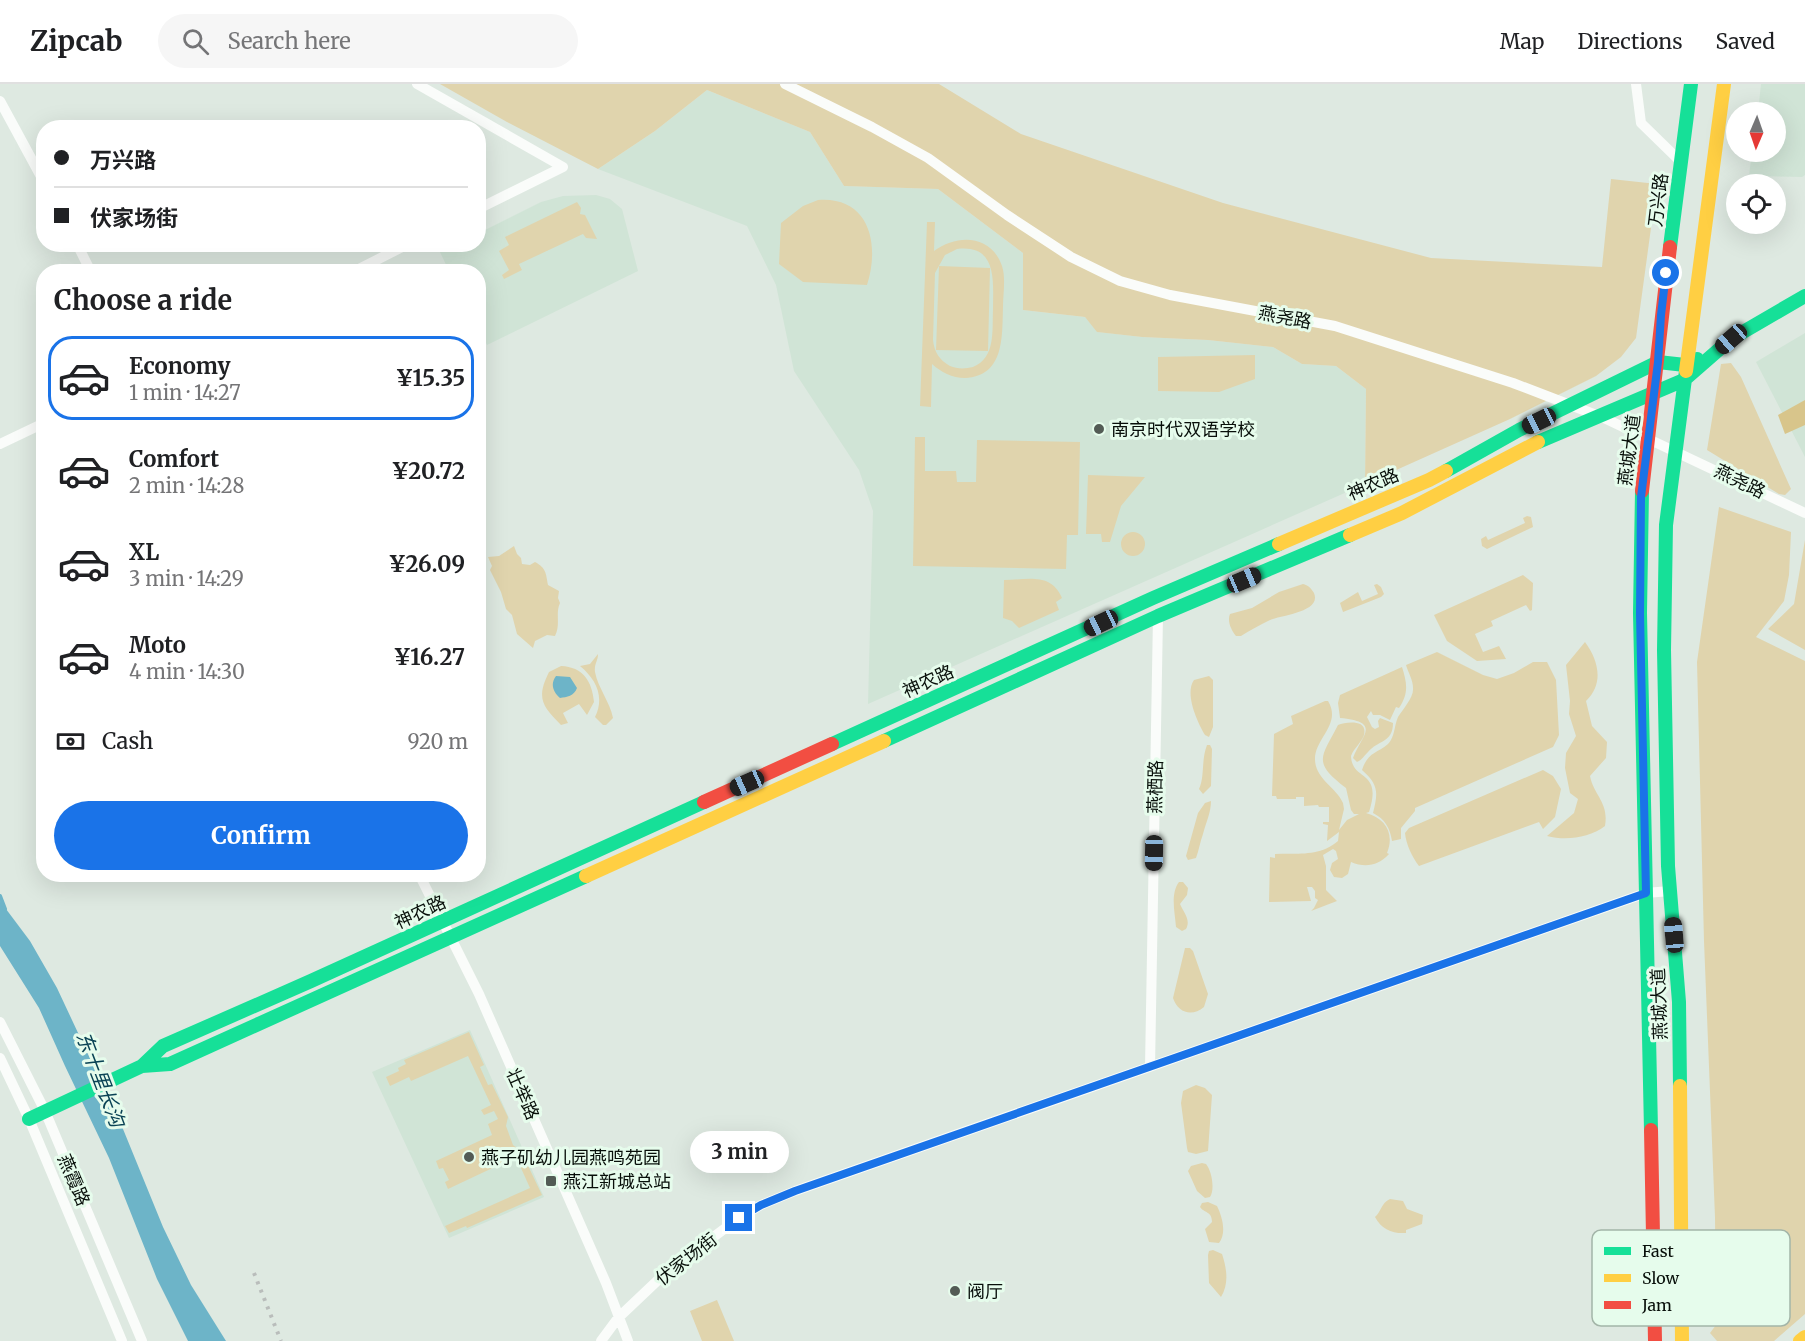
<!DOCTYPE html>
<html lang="en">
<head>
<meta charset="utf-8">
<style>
  body { margin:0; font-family:Merriweather,"Noto Sans SC",serif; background:#f6f6f6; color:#202124; height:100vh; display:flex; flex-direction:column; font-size:22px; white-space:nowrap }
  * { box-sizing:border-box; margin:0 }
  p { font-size:20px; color:#757577 }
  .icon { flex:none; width:33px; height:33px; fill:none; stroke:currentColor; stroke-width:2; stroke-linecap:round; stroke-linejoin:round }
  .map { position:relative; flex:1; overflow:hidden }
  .sheet { position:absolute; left:36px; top:180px; width:450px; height:618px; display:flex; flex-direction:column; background:#fff; border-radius:24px; box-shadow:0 6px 24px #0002 }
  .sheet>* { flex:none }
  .guide { position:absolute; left:36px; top:36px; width:450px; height:132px; border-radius:24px; box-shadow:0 6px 24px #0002; display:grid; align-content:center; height:132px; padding:0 18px; background:#fff }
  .needle { width:39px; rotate:182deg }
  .controls { position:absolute; left:1726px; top:18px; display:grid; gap:12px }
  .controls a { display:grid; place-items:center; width:60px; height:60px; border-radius:50%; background:#fff; box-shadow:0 6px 24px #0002; font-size:30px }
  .end { position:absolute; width:27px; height:27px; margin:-14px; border:8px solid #1a73e8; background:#fff; box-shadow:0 0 0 3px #fff }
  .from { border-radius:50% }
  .bubble { position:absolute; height:42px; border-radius:21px; background:#fff; box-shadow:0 6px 24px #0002; font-size:20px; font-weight:700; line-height:42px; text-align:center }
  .car { position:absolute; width:18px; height:36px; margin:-18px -9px; border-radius:8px; box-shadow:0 0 4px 2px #0007; background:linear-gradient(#222 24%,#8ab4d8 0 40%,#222 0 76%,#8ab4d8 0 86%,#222 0) }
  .guide b { display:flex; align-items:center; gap:21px; height:57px; font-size:22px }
  .guide b+b { border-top:2px solid #e0e0e0 }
  .guide i { width:15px; height:15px; background:#202124 }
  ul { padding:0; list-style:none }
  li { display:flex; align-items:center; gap:18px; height:84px; margin:0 12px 9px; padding:0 6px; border:3px solid transparent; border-radius:24px }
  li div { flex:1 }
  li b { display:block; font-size:22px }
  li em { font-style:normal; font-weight:700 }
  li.on { border-color:#1a73e8 }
  li>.icon { width:54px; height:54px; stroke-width:1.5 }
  h2 { padding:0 18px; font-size:27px; line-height:72px }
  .pay { display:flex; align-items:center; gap:15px; height:66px; padding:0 18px; font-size:22px }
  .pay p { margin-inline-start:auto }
  .action { display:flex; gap:12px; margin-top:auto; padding:12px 18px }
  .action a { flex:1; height:69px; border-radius:36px; background:#1a73e8; color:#fff; font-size:24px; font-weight:700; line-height:69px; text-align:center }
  header { display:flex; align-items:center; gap:36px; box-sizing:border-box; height:84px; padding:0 30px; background:#fff; border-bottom:2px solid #e0e0e0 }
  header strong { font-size:28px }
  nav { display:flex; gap:33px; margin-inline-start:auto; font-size:21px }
  .search { width:420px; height:54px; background:#f6f6f6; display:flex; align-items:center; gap:15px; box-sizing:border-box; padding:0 21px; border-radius:33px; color:#757577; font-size:22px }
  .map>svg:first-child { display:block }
  .built { fill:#d0e4d6 }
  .green { fill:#e0d4ad; fill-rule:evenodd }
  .forest { fill:#d8c58b }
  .water { fill:#6db4c8 }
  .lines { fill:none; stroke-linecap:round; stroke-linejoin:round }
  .stream { stroke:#6db4c8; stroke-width:4 }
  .street { stroke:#fafcfa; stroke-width:10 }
  .fast { stroke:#16e098; stroke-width:14 }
  .slow { stroke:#ffcf43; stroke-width:14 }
  .jam { stroke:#f24e42; stroke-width:14 }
  .rail { stroke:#b9bdbb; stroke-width:4; stroke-dasharray:3 6; stroke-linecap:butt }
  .route { stroke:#1a73e8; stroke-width:8 }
  .poi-dot { fill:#535b55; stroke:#e6fcec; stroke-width:2 }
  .labels { text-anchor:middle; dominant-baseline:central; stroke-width:6; stroke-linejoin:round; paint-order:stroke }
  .street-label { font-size:18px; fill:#080f0a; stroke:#e6fcec }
  .poi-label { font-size:18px; fill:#080f0a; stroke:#e6fcec; text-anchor:start }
  .water-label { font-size:20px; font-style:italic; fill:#0a4355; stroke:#e6fcec }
  .key { fill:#e6fcec; stroke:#a3b5a8; stroke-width:1.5 }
  .key-label { font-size:16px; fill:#080f0a }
</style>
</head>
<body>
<header>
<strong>Zipcab</strong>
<div class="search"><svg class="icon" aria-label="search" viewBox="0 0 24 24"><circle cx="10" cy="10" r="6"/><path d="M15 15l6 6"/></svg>Search here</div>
<nav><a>Map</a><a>Directions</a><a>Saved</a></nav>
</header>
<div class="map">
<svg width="1805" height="1257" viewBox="0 0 1805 1257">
  <rect width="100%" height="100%" fill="#dee9e1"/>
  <!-- built -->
  <path class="built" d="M1761,0H1805V91L1802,93L1749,92L1752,68H1776V28H1758Z
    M707,6L810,48L844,102L938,105L1023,169V226L1085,233L1098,248L1142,253L1208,256L1273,263L1302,280L1336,282L1366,305L1365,400L868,620L873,427L859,386L794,287L776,201L747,142L598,85L655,47Z
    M596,111L610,115L622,125L638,187L487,261L479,245L478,188L449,187L440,168L455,161L478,160L479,149L541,118L563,112Z
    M1805,249V373L1756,278Z
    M470,946L544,1113L449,1154L372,988Z"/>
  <!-- green -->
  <path class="green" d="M440,0H939L1021,50L1223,119L1431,174L1602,183L1611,95L1657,100L1636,254L1621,273L1596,292L1510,335L1365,400L1366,305L1336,282L1302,280L1273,263L1208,256L1142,253L1097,248L1085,233L1023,226V169L938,105L844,102L810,48L707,6L655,47L598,85L507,38Z
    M818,116C870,112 880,161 867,201L803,198L779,180L781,139L803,122Z
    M577,118L581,124L580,130L585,131L597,155L586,154L583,150L519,180L522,186L504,195L502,191L509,186L499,167L509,161L505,153Z
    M927,138H935L934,167C957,150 991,150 1002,182C1006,194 1003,210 1003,223C1002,252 1005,292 965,294C952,294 941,288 932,280L931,323L920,322ZM957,165C998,160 993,198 993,225C992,246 996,274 973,283C965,285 957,285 950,282C939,276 934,267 933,256L935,189L945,171Z
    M939,182L990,184L988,267L936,266Z
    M1255,271V295L1219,308L1158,307V273Z
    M1731,279L1741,293L1791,405L1785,411L1779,410L1707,366L1721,280Z
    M915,353H925V387H956L957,398H976L977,356L1080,358L1078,451H1067L1066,485L913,482Z
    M1088,391L1145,393L1121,422L1110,458H1102L1101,450H1086Z
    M1719,423L1791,448L1789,491L1784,517L1756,553L1805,577V1230L1774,1257H1717L1710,1249L1716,1241L1715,1133L1704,857L1697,578Z
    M1527,432L1531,433L1533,443L1487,465L1482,462L1481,455L1486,452L1488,456L1525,439L1523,434Z
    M1121 460a12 12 0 1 1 24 0a12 12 0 1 1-24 0Z
    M1805,456V566L1768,545L1794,520Z
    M514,462L517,470L521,474L522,480L530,481L535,478C546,484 546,489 548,501L559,507L558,514L560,519C555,530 561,540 555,552L547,551L535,557L533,564L517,550L512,531L506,525L501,508L490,486L492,482L488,473L499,472Z
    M1523,491L1533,499L1532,526L1530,527L1526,521L1491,537L1493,542L1475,550L1483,568L1499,562L1506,575L1477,577L1447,557L1434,531Z
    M1004,496C1027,496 1051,488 1062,514L1056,518L1059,526L1019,544L1012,537L1003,534Z
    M1303,500C1308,501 1311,504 1314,509C1322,528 1281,531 1270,536C1260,541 1250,546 1241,552H1236C1231,546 1227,537 1230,530L1252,524L1279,508Z
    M1377,500L1381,503L1384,510L1381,513L1343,528L1340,519L1358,508L1362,517L1378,510L1374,501Z
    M1585,558C1599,577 1604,600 1586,617L1592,642L1607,658L1606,674L1590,692C1594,712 1609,718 1605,742C1589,754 1566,757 1547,752L1574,729L1578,715L1570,709L1565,684L1566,669L1576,652L1569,630L1570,617L1566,581Z
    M1437,568L1483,591L1497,595L1514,589L1533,578H1547L1556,596L1559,651L1553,663L1415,724V727L1401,744V755L1392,757C1390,744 1385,735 1373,729C1378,709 1379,701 1362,686C1368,668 1376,670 1388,660C1395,653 1394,642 1398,633C1403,625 1414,613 1413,604C1413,596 1408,588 1406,581Z
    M598,570C598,577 594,580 595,588C598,604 610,618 613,634L606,641H603L595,633C605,613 596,595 580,582L590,580Z
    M561,582C583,583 592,597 594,618L587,631L579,620L563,629L568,639L561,641C542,622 536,614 549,588Z
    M1402,583C1407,599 1409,609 1399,624L1396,623L1390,636L1380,631H1373L1371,627L1367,633L1372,643L1375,645L1379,643L1378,637L1380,634L1393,639C1393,659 1378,656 1368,668C1363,673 1363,675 1357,678L1353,674C1361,652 1383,638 1340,634L1338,619L1340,611Z
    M1209,592L1213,596V643L1209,653L1205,651C1198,639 1184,610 1194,596Z
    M1325,617H1328C1342,640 1315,654 1315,675C1315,695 1336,703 1343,719L1344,725L1339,746L1347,736L1359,730H1354L1351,726L1346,704C1312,678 1321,674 1338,641C1346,638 1368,635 1364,651C1362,658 1354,664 1351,672C1352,698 1383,685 1369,728L1366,729C1385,734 1395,749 1387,769L1389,770C1378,782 1365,784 1351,778L1348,790L1342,794L1334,793L1330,786L1332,779L1338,775L1336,767L1333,765L1323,771L1326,782V806L1337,817L1311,827L1314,824L1318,816L1315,814V807L1312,803H1307L1311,817L1269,818L1270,773L1275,774V770C1298,769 1319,773 1338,757L1339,748L1327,757L1328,741L1323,740V738H1329V723H1319L1318,721L1304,722V713H1296V715H1277L1276,712H1272L1274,650L1293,640L1291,632Z
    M1207,661H1210L1212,665L1211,702L1203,710L1199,705C1205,692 1201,676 1207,661Z
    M1543,686L1553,692L1561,705L1555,733L1543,745L1539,738L1419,782C1412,773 1406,760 1405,749L1409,744Z
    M1211,717C1211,729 1206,738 1203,750C1200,758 1199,766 1196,774L1188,776L1186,772L1198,729L1205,719Z
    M1179,798H1183L1188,804L1187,811L1180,820C1184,829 1191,836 1186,845L1182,847L1176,843C1175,829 1170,810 1179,798Z
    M1185,864H1190L1193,867L1208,910L1204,923C1192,933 1178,929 1173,914Z
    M469,948L484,981L480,983L488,1001L492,1000L508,1033L506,1042L513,1061L521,1067L542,1111L467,1144L466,1142L449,1149L445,1142L530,1104L516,1073L448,1105L445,1098L449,1096L443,1084L439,1085L436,1077L492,1051L488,1040L498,1035L494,1027L484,1031L481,1026L491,1021L468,972L411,997L409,993L390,1002L386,993L399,987L398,984L406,980L404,976Z
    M1196,1001L1205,1004L1212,1011L1208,1067L1196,1070L1188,1068L1187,1064L1181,1019L1183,1007Z
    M1202,1079L1206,1080C1212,1087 1215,1106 1210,1113L1205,1114L1197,1107L1188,1087L1191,1082Z
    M1390,1115L1403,1117L1407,1125L1423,1131L1422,1140L1406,1146V1149C1393,1150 1381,1145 1375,1133C1381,1128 1381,1119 1390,1115Z
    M1208,1118L1217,1122C1222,1132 1227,1149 1219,1159L1209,1158L1205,1145L1212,1138C1212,1127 1204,1129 1200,1123L1202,1119Z
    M1213,1166L1222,1170C1227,1185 1229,1200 1221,1213L1209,1199L1208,1171L1209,1167Z
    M717,1216L734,1257H702L690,1227Z"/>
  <!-- forest -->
  <path class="forest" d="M1805,316V341L1785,350L1778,331Z"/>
  <!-- water -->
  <path class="water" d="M556,592L570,593L577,604C574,612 567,613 560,614C553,608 550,600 556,592Z
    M0,817L30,857L57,904L123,1045L163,1143L191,1201L226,1257H188L157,1195L109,1074L65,982L39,924L0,862Z"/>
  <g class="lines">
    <!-- stream -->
    <path class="stream" d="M0,812L5,825"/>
    <!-- street -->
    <path class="street" d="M417,0L563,83
      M785,0L872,43L928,74L1007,131L1071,173L1120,197L1170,211L1335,242L1513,299L1604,334L1805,429
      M1636,0L1641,39L1681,78
      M0,17L44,98
      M478,125L563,83
      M77,160L91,188
      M353,188L408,160
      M0,360L44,339
      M419,790L479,910L606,1199L628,1257
      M0,938L45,1027L142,1257
      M0,974L29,1035L122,1257
      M1150,983L1158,532
      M601,1257L618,1234L657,1197L704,1160L739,1134L761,1121L795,1107L1646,809L1670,807"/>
    <!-- fast -->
    <path class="fast" d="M1670,163L1691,0
      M1538,358L1684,296L1731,255L1805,212
      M1446,387L1519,346L1658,278L1685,281L1697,275
      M1642,407L1640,529L1651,1046
      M884,657L1158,532L1350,451
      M832,660L1153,514L1279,460
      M142,982L163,962L311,897L704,718
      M1680,1002L1679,918L1668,782L1664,566L1666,441L1686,287
      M29,1035L142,982L170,980L586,792"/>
    <!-- slow -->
    <path class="slow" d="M1686,287L1724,0
      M1350,451L1402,429L1538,358
      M1279,460L1429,396L1446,387
      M586,792L884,657
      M1680,1002L1682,1257
      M1800,1257L1805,1253"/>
    <!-- jam -->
    <path class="jam" d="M1642,407L1670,163
      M704,718L832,660
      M1651,1046L1655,1257"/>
    <!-- rail -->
    <path class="rail" d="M254,1189L281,1257"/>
  </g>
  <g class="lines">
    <!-- route -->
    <path class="route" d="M739,1134L761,1121L795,1107L1646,809L1640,530L1641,413L1658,278L1661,231L1666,189"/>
  </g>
  <!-- markers -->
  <g class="poi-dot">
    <circle cx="1099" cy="345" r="6"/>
    <circle cx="469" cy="1073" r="6"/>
    <rect x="545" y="1091" width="12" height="12" rx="3"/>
    <circle cx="955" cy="1207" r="6"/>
  </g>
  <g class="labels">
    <!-- street labels -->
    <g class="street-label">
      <text transform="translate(1658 116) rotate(-83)">万兴路</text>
      <text transform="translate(1285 233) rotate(11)">燕尧路</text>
      <text transform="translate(1629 366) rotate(-83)">燕城大道</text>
      <text transform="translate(1740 397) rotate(26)">燕尧路</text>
      <text transform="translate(1373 400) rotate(-23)">神农路</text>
      <text transform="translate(928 597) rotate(-24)">神农路</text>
      <text transform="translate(1155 703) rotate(-89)">燕栖路</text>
      <text transform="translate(420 828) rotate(-25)">神农路</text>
      <text transform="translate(1659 920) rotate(-92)">燕城大道</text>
      <text transform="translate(523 1010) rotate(66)">壮举路</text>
      <text transform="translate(74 1096) rotate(67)">燕霞路</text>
      <text transform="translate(686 1175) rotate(-38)">伏家场街</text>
    </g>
    <!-- poi labels -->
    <g class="poi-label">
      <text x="1111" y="345">南京时代双语学校</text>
      <text x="481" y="1073">燕子矶幼儿园燕鸣苑园</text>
      <text x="563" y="1097">燕江新城总站</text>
      <text x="967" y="1207">阀厅</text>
    </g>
    <!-- water labels -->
    <g class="water-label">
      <text transform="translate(101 995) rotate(69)">东十里长沟</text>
    </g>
  </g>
  <!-- legend -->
  <rect x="1592" y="1146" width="198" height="96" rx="9" class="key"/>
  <rect x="1604" y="1163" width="27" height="8" fill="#16e098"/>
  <rect x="1604" y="1190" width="27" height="8" fill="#ffcf43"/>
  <rect x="1604" y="1217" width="27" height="8" fill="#f24e42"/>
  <g class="key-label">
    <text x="1642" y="1173">Fast</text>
    <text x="1642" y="1200">Slow</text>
    <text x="1642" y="1227">Jam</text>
  </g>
</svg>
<div class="controls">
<a><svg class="needle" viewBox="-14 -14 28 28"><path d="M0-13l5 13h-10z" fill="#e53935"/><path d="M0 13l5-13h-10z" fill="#757577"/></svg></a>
<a><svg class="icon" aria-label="locate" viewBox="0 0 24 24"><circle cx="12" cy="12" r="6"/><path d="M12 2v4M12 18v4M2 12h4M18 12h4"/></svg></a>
</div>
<i class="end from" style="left:1666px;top:189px"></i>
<i class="end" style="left:739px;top:1134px"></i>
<div class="bubble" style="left:690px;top:1047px;width:99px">3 min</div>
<i class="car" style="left:1731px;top:255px;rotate:229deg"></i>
<i class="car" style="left:1539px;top:337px;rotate:244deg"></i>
<i class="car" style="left:1244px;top:496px;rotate:67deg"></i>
<i class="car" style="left:1101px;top:539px;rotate:245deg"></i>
<i class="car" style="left:747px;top:699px;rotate:246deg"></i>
<i class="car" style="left:1154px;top:769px;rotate:181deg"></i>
<i class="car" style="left:1674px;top:851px;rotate:355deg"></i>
<div class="guide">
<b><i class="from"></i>万兴路</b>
<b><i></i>伏家场街</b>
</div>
<section class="sheet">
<h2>Choose a ride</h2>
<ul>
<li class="on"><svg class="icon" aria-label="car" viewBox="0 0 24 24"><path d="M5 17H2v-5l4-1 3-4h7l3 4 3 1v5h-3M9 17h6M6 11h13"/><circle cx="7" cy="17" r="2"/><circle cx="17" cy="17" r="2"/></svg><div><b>Economy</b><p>1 min · 14:27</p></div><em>¥15.35</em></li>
<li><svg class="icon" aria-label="car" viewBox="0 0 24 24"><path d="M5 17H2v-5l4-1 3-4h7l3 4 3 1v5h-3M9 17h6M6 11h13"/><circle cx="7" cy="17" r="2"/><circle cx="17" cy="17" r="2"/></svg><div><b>Comfort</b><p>2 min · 14:28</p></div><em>¥20.72</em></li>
<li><svg class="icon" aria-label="car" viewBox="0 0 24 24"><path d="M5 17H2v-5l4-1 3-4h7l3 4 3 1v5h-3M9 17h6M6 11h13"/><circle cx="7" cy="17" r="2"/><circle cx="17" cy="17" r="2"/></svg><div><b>XL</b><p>3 min · 14:29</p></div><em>¥26.09</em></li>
<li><svg class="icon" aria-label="car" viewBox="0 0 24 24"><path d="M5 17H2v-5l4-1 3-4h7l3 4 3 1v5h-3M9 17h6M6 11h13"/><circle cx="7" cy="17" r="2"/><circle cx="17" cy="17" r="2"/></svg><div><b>Moto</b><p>4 min · 14:30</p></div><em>¥16.27</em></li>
</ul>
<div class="pay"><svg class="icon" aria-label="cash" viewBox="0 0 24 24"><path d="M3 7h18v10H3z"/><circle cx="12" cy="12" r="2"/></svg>Cash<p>920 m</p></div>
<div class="action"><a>Confirm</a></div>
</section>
</div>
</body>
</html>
